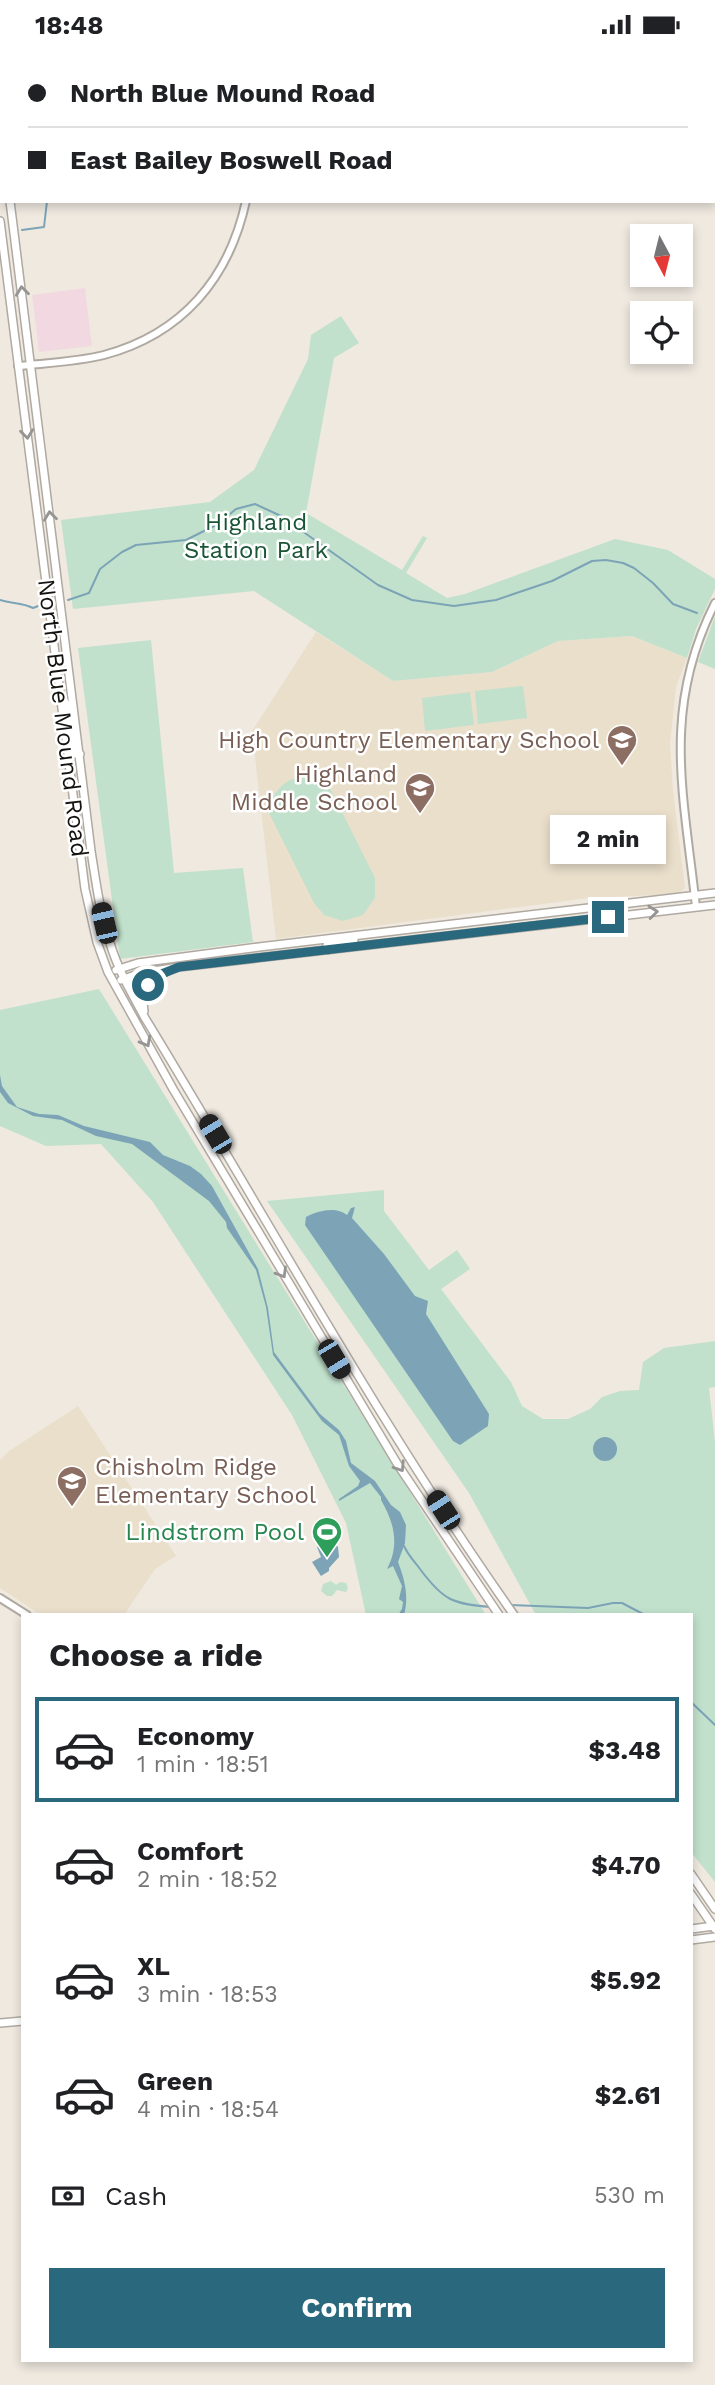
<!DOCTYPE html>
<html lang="en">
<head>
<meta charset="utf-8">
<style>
  body { margin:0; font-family:"Work Sans",sans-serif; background:#f6f6f6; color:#202124; height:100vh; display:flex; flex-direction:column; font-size:26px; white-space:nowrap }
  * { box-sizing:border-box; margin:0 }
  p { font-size:23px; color:#757577 }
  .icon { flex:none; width:38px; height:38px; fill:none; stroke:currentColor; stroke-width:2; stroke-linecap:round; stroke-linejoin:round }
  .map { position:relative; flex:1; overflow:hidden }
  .panel { position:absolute; left:21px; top:1564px; width:672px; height:749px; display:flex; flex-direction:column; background:#fff; border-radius:0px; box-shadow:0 4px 10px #0003 }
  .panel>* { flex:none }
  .top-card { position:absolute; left:0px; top:0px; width:716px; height:154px; box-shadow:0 4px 10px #0003; display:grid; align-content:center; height:154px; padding:0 28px; background:#fff }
  .needle { width:46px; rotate:173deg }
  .tools { position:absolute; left:630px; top:175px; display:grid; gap:14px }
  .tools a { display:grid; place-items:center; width:63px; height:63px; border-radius:0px; background:#fff; box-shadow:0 4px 10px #0003; font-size:35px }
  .end { position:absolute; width:32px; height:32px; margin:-16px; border:9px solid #29687d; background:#fff; box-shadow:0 0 0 4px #fff }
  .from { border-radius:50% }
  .bubble { position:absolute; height:49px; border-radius:0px; background:#fff; box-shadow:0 4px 10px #0003; font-size:23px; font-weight:700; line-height:49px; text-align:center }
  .car { position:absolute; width:21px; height:42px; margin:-21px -10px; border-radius:9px; box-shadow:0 0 5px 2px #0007; background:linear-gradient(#222 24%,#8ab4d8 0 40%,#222 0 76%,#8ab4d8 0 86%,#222 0) }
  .top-card b { display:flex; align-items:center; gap:24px; height:66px; font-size:26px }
  .top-card b+b { border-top:2px solid #e0e0e0 }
  .top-card i { width:18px; height:18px; background:#202124 }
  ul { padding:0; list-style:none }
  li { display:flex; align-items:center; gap:21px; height:105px; margin:0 14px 10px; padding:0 14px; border:4px solid transparent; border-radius:0px }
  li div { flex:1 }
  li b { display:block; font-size:26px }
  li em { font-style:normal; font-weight:700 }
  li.active { border-color:#29687d }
  li>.icon { width:63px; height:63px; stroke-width:1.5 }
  h2 { padding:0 28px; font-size:32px; line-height:84px }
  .pay { display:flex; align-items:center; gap:18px; height:77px; padding:0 28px; font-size:26px }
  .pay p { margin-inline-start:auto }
  .cta { display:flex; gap:14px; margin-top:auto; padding:14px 28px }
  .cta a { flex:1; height:80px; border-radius:0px; background:#29687d; color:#fff; font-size:28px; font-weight:700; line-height:80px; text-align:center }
  .status { display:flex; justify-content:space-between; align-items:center; height:49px; padding:0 35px; background:#fff; direction:ltr }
  .status svg { height:19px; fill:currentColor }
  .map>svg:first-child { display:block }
  .commercial { fill:#f2d9e1 }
  .education { fill:#eadfcb }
  .green { fill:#c1e1cc }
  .water { fill:#7ca4b6 }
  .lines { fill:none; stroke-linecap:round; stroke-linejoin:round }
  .stream { stroke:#7ca4b6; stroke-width:2 }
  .tertiary-casing { stroke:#afa9a1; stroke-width:10 }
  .secondary-casing { stroke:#afa9a1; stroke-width:10 }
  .tertiary { stroke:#fff; stroke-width:6 }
  .secondary { stroke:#fff; stroke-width:7 }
  .oneway { stroke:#969593 }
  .route { stroke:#29687d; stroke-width:9 }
  .labels { text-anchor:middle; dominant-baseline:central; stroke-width:5; stroke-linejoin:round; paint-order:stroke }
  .park-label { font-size:24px; fill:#195435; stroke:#fff }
  .street-label { font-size:24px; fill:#151310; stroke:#fff }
  .education-label { font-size:24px; fill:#785e54; stroke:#fff; text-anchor:end }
  .leisure-label { font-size:24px; fill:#27864d; stroke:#fff; text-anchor:end }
</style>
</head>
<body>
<div class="status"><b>18:48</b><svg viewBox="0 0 49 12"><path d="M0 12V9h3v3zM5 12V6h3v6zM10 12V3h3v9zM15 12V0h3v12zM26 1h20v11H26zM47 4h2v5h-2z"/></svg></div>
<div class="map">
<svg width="715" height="2336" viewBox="0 0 715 2336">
  <rect width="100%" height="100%" fill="#efe9e0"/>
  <!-- commercial -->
  <path class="commercial" d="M85,239L92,297L39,303L32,246Z"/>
  <!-- education -->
  <path class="education" d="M316,583L393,632L492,623L558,592L632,587L687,609L676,638L670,695L673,742L685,839L678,845L589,849L276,890L252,682Z
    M78,1357L176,1507L155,1520L124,1566H41L0,1539V1411L9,1402Z"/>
  <!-- green -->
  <path class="green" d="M341,267L359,294L334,309L306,464L402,521L423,487L427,489L406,524L447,549L465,545L615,490L668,501L715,530V540L696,580L687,609L632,587L558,592L492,623L393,632L254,542L73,560L61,471L210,453L254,421L308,310L311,286Z
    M715,567V620L698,613Z
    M151,591L174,824L243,819L253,893L120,910L78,599Z
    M523,637L527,669L478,675L475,642Z
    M470,643L474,676L425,682L422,649Z
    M305,727L320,731L331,741L375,829V849L363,866L343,872L324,866L314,854L266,758L271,756C275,739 287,729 305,727Z
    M99,940L486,1566H366L346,1474L292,1366L153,1153L101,1095L46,1097L0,1077V961Z
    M384,1141V1162L429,1221L457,1201L470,1220L441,1240L511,1333L522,1357L543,1370H568L590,1360L602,1348L620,1342L639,1341L643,1313L664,1299L715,1292V1338L709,1339L715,1393V1833L691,1803V1566H536L469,1444L267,1152Z
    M331,1532L336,1536L340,1533L346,1534L348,1539L346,1543L337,1541L332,1547H327L321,1542L323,1535Z"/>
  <!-- water -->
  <path class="water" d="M0,1026L2,1037L17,1058L39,1065L58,1066L84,1077L150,1093L163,1106L190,1117L201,1125L212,1137L258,1220L268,1259L274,1303L320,1365L339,1381L346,1392L351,1414L375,1432L391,1456L400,1463L406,1476L405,1494L398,1513C405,1531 409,1548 404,1566H398L402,1560L403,1553L399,1550L402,1537L393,1517L387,1520C400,1496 394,1473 381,1451V1448L370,1434L339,1452V1450L358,1437L360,1432L349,1417L339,1386L322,1372L273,1306L266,1258L256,1221L227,1179L226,1173L209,1152L132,1095L96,1087L62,1071L33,1067L8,1054L0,1043Z
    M355,1158L352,1169L384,1205L415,1247L428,1252L426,1265L489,1365L488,1377L460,1396L453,1392L305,1176L306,1168C318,1162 336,1157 347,1166L351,1159Z
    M593 1400a12 12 0 1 1 24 0a12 12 0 1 1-24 0Z
    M333,1491L338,1498L339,1508L329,1519V1522L321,1527L312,1513L321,1508L317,1498Z"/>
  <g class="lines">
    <!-- stream -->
    <path class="stream" d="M22,181L44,178L47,152
      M0,551C12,555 22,553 33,559L46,554
      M68,551L89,544L100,520L122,503L136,496L186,491L218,475L236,460L255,455L281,467L378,536L412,551L454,557L496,551L552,532L592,512L606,511L623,514L634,519L653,534L673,555L697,564
      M404,1497C408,1506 414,1512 420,1520C443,1551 452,1555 491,1558
      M510,1556L588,1559L613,1554H622L645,1566
      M691,1653L715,1676"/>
    <!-- tertiary casing -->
    <g class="tertiary-casing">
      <path id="tertiary" d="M280,2L281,0
        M18,317C46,314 76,313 104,306C182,285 229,230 246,152
        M696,858C684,746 661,661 715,554
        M0,1549L27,1566"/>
    </g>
    <!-- secondary casing -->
    <g class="secondary-casing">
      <path id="secondary" d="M616,0L618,2
        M643,0L645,2
        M714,58L715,59
        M0,70L2,84
        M714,80L715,81
        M10,152L91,802C96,833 100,865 110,894C118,921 132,945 145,969C267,1169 379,1375 514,1566
        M0,172L85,840L97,893L108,923L173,1040L398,1416L499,1566
        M63,649L66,655L73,701L75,705H80
        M328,901L327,896L330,895L354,891
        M116,921L138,914L259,898L715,844
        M121,931L141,924L179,918L715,856
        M144,962C141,945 147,931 164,924
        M691,1825L715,1860
        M691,1845L715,1880
        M691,1880L714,1877
        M691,1891L715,1888
        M0,1974L23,1972"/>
    </g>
    <!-- tertiary -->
    <use href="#tertiary" class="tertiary"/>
    <!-- secondary -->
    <use href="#secondary" class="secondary"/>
  </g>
  <!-- one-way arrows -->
  <defs><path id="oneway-chevron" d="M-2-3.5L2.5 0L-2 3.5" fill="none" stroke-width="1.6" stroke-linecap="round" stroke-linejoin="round" transform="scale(1.75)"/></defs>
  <g class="oneway">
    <use href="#oneway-chevron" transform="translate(22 242) rotate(-97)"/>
    <use href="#oneway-chevron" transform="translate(27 385) rotate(83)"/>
    <use href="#oneway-chevron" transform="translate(50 467) rotate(-97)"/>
    <use href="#oneway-chevron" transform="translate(653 863) rotate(-6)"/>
    <use href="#oneway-chevron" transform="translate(146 993) rotate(61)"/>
    <use href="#oneway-chevron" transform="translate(282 1224) rotate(59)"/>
    <use href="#oneway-chevron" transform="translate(400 1418) rotate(57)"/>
  </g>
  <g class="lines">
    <!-- route -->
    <path class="route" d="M148,936L159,926L179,918L608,868"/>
  </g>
  <!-- icons -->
  <defs>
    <g id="school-pin" transform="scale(1.575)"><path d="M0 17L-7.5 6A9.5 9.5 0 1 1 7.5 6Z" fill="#8d6e63" stroke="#fff"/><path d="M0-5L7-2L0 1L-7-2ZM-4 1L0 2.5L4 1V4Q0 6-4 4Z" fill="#fff"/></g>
    <g id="stadium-pin" transform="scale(1.575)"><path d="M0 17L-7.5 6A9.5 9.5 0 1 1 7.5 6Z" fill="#2e9e5b" stroke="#fff"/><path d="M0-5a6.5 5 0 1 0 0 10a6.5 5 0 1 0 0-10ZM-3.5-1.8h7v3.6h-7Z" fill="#fff"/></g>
  </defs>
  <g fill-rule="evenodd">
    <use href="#school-pin" x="622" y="691"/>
    <use href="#school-pin" x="420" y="739"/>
    <use href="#school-pin" x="72" y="1432"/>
    <use href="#stadium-pin" x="327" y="1483"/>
  </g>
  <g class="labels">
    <!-- park labels -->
    <g class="park-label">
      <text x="256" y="473">Highland<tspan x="256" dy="28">Station Park</tspan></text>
    </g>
    <!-- street labels -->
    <g class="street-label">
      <text transform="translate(63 669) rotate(83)">North Blue Mound Road</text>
    </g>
    <!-- education labels -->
    <g class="education-label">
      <text x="599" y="691">High Country Elementary School</text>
      <text x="397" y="725">Highland<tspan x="397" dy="28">Middle School</tspan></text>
      <text x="95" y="1418" text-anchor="start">Chisholm Ridge<tspan x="95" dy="28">Elementary School</tspan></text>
    </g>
    <!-- leisure labels -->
    <g class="leisure-label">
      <text x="304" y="1483">Lindstrom Pool</text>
    </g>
  </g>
</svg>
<div class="tools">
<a><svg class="needle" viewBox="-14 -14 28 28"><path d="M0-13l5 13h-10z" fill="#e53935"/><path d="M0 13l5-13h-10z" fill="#757577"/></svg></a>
<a><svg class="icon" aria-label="locate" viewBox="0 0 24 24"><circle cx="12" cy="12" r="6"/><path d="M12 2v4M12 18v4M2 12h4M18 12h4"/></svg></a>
</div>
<i class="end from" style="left:148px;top:936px"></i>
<i class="end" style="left:608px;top:868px"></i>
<div class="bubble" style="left:550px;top:766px;width:116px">2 min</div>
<i class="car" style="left:104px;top:874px;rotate:347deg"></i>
<i class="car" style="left:215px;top:1085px;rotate:329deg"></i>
<i class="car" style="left:334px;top:1310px;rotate:149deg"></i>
<i class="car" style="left:443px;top:1461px;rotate:327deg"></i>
<div class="top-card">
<b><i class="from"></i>North Blue Mound Road</b>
<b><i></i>East Bailey Boswell Road</b>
</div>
<section class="panel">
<h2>Choose a ride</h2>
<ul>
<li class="active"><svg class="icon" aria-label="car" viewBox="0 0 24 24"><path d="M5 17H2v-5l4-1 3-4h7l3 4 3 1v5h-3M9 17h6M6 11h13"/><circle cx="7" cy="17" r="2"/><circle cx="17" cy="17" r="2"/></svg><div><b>Economy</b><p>1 min · 18:51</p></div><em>$3.48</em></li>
<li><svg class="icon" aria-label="car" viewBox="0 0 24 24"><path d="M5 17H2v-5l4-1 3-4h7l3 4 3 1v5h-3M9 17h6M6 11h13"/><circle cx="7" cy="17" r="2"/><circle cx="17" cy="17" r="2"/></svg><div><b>Comfort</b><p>2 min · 18:52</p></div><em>$4.70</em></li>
<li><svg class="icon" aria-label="car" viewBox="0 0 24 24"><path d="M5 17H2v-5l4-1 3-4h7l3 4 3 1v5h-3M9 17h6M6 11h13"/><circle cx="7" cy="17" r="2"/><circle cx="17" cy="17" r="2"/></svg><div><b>XL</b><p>3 min · 18:53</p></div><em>$5.92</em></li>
<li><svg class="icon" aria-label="car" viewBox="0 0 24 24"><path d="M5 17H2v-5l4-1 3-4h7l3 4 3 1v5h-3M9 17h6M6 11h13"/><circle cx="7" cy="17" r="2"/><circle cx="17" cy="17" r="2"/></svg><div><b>Green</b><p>4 min · 18:54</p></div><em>$2.61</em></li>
</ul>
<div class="pay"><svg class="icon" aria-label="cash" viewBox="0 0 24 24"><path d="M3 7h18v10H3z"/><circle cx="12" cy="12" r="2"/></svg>Cash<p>530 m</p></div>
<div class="cta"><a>Confirm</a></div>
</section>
</div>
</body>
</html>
